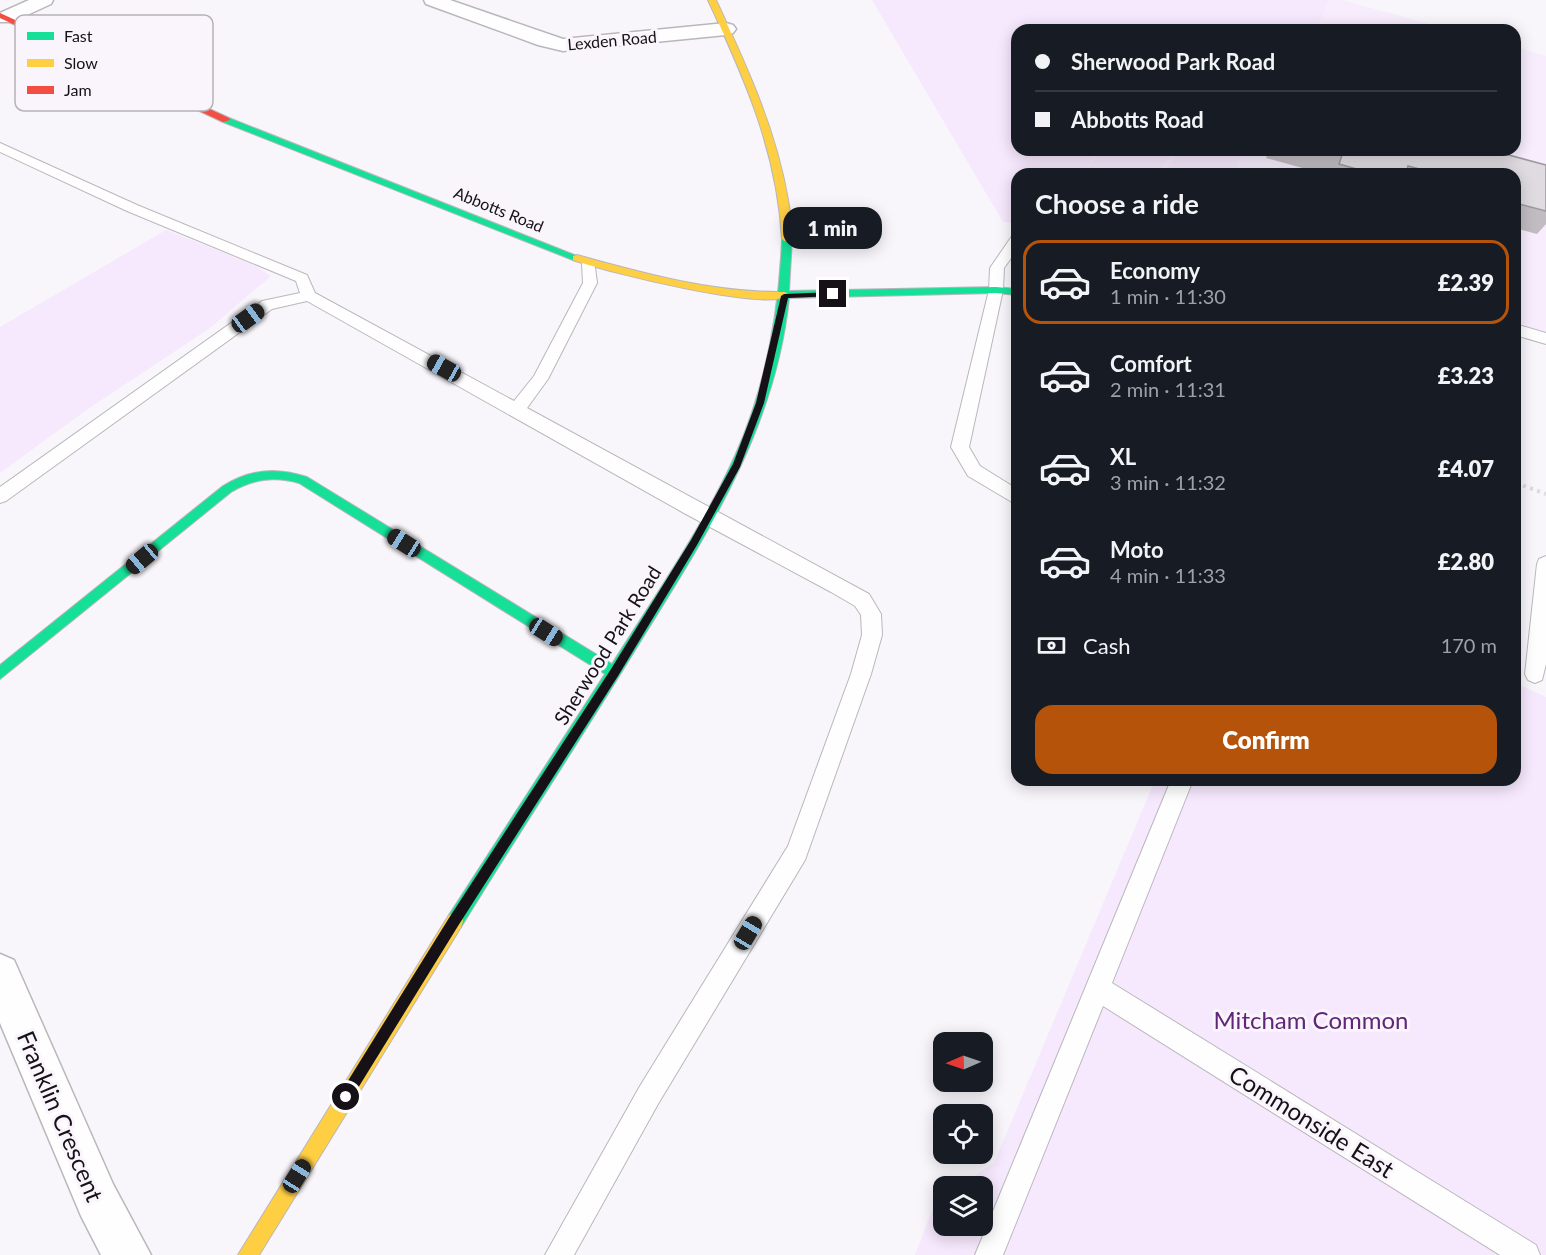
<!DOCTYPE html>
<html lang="en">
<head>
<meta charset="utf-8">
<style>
  body { margin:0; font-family:Lato,sans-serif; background:#242831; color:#f1f3f6; height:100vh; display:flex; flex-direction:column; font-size:22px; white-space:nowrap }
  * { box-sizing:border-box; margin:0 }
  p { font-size:20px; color:#9ea1a6 }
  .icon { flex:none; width:33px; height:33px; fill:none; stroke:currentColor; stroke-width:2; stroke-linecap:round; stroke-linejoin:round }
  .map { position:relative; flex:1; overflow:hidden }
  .drawer { position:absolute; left:1011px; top:168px; width:510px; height:618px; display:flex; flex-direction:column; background:#171b24; border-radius:18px; box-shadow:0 3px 15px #0003 }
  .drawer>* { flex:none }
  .top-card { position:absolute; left:1011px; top:24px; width:510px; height:132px; border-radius:18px; box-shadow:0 3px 15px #0003; display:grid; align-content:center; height:132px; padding:0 24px; background:#171b24 }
  .needle { width:39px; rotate:268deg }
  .controls { position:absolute; left:933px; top:1032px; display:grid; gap:12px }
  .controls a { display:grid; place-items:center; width:60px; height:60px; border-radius:12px; background:#171b24; box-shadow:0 3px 15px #0003; font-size:30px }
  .end { position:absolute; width:27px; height:27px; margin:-14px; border:8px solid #151117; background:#fff; box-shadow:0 0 0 3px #fff }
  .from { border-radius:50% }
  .bubble { position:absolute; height:42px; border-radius:18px; background:#171b24; box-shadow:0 3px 15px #0003; font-size:20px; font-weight:800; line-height:42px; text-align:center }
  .car { position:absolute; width:18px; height:36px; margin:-18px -9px; border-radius:8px; box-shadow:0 0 4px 2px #0007; background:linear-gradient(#222 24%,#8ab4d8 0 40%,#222 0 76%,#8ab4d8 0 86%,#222 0) }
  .top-card b { display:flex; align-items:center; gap:21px; height:57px; font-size:22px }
  .top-card b+b { border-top:2px solid #363941 }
  .top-card i { width:15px; height:15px; background:#f1f3f6 }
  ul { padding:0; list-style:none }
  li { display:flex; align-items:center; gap:18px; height:84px; margin:0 12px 9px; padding:0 12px; border:3px solid transparent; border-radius:18px }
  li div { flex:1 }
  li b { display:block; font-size:22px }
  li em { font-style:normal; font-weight:800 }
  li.on { border-color:#b45309 }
  li>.icon { width:54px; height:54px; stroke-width:1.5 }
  h2 { padding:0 24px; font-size:27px; line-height:72px }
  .pay { display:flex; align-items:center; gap:15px; height:66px; padding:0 24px; font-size:22px }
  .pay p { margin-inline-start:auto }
  .cta { display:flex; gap:12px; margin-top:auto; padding:12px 24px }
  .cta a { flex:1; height:69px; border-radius:18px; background:#b45309; color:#fff; font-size:24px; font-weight:800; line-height:69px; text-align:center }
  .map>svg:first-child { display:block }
  .built { fill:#f7edfd }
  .green { fill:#f6e8fd }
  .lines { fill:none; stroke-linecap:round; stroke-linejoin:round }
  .lane-casing { stroke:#bab7bc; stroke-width:2 }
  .street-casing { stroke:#bab7bc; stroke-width:3 }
  .fast-casing { stroke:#bab7bc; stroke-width:2 }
  .slow-casing { stroke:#bab7bc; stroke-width:2 }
  .jam-casing { stroke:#bab7bc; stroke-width:2 }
  .path-far1 { stroke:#dbdadc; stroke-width:3; stroke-dasharray:2 4; stroke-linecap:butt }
  .path { stroke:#dbdadc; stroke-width:4; stroke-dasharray:3 4.5; stroke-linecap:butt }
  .lane { fill:#fefefe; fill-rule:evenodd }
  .street { fill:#fefefe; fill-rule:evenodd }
  .fast { fill:#16e098; fill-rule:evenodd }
  .slow { fill:#ffcf43; fill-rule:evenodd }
  .jam { fill:#f24e42; fill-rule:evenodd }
  .wall { fill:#c0bcc2 }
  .building { fill:#dfdbe1; stroke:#9c999e; stroke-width:1.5 }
  .route { fill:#151117 }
  .labels { text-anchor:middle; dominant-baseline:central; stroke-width:6; stroke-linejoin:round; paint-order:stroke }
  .far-street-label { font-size:16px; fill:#151117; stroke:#faf5fc }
  .street-label { font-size:20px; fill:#151117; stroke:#faf5fc }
  .near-park-label { font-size:24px; fill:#602678; stroke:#faf5fc }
  .near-street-label { font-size:24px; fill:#151117; stroke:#faf5fc }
  .key { fill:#faf5fc; stroke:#b5b1b7; stroke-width:1.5 }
  .key-label { font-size:16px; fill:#151117 }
</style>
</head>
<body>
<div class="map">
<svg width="1546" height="1255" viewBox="0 0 1546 1255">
  <rect width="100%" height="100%" fill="#f9f6fb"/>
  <!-- built -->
  <path class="built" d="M1329,0H1342L1452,30H1316Z
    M1515,47L1546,56V332L1515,322V174H1082L1099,150H1515Z"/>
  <!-- green -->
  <path class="green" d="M872,0H1329L1316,30H1017V150H1099L1082,174L1059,168L1054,174H1017V223L1003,222Z
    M1101,150H1174L1158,174H1083Z
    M1180,150H1245L1232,174H1163Z
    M166,230L250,263L271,276L210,328L85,411L0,473V327Z
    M1515,683L1546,697V1255H915L935,1203L943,1197L944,1226H982V1186H959L994,1163L1155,780H1515Z"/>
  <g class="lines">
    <!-- lane casing -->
    <g class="lane-casing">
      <path id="lane" d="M0,143L137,205L307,275L315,293L514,401L534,376L583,283L582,263L584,260H594L597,283L548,379L527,408L869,594L881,614L882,635L871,674L805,860L658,1104L574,1255H545L640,1086L788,846L851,674L862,635L861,615L855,606L831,592L684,513L307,301L272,309L6,501L0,503V487L262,301L300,293L296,281L127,211L0,152Z
        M1017,234V250L1004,268L1003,290L969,447L980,466L1017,489V505L968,476L951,447L989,290L990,268L1012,236Z
        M1515,324L1546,333V344L1515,335Z
        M1546,556V664L1542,680L1535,683L1528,680L1525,674L1537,564L1539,559Z
        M1171,780H1193L1112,983L1536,1245L1540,1255H1500L1103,1006L1003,1255H975Z"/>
    </g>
    <!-- street casing -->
    <g class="street-casing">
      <path id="street" d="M29,0H53L51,4L12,22H0V13Z
        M424,0H450L563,39L726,23L733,25L736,29L733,33L726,35L563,51L538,45L426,4Z
        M0,954L14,960L113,1184L151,1255H101L81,1216L0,1023Z"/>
    </g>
    <!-- fast casing -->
    <g class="fast-casing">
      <path id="fast" d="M223,118H229L582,258L577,261L573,260L223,122Z
        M787,236L792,239L789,291L996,287L1017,289V295L996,293L789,298C776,428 707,534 640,642C582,737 520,831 461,927L455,929L449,927L447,921L449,915L605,674L299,483C274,476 253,479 231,492L0,679V665L223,486C251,469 276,467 307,477L612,664C655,596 702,529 735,456C766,387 779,314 782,239Z"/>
    </g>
    <!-- slow casing -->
    <g class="slow-casing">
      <path id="slow" d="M708,0H716C746,65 776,129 788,200C790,212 794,230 790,241H784L782,239C777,151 745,79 708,0Z
        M577,255C645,274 714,293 785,292L790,295C770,313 603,271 573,260V256Z
        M455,913L461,915L463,921L461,927L259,1255H238L449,915Z"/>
    </g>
    <!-- jam casing -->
    <g class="jam-casing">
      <path id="jam" d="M0,13L229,118L230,120L223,122L0,18Z"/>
    </g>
    <!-- path-far1 -->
    <path class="path-far1" d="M1515,483L1520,485"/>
    <!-- path -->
    <path class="path" d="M1516,483L1546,494"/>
    <!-- lane -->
    <use href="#lane" class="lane"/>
    <!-- street -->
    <use href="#street" class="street"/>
    <!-- fast -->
    <use href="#fast" class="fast"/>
    <!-- slow -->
    <use href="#slow" class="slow"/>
    <!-- jam -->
    <use href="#jam" class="jam"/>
  </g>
  <!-- wall -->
  <path class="wall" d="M1269,150H1490L1546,165V224L1537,234L1515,228V174H1324L1266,158Z"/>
  <!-- building -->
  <path class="building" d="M1323,150H1490L1546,165V211L1515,203V174H1438L1408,166L1406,174H1374L1339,164L1342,155Z"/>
  <!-- route -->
  <path class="route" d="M833,292L836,294L835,296L788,298L764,403L740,467L697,545L618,676L458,926L350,1101L346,1103L341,1101L339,1097L341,1092L449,918L611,669L691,540L733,464L756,403L781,296L784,294Z"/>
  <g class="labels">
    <!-- far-street labels -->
    <g class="far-street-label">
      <text transform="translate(612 40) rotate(-5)">Lexden Road</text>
      <text transform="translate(499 209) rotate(22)">Abbotts Road</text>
    </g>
    <!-- street labels -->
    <g class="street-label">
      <text transform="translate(607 645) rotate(-58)">Sherwood Park Road</text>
    </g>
    <!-- near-park labels -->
    <g class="near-park-label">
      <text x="1311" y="1019">Mitcham Common</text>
    </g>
    <!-- near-street labels -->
    <g class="near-street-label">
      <text transform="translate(61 1116) rotate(67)">Franklin Crescent</text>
      <text transform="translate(1312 1121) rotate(32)">Commonside East</text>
    </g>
  </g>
  <!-- legend -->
  <rect x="15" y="15" width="198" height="96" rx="9" class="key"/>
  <rect x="27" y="32" width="27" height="8" fill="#16e098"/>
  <rect x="27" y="59" width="27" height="8" fill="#ffcf43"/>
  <rect x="27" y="86" width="27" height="8" fill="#f24e42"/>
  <g class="key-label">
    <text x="64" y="42">Fast</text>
    <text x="64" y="69">Slow</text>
    <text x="64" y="96">Jam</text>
  </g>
</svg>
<div class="controls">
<a><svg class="needle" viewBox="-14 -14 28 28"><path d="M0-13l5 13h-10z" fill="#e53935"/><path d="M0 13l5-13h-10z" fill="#9ea1a6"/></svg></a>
<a><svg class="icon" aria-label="locate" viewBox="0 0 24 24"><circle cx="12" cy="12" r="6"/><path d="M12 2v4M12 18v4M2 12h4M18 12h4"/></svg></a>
<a><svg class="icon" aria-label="layers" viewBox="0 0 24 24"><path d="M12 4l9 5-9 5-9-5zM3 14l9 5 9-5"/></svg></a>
</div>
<i class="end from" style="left:346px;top:1097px"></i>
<i class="end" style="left:833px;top:294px"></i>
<div class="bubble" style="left:783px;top:207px;width:99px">1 min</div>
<i class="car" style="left:248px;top:318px;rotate:54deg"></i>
<i class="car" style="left:444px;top:368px;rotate:299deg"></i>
<i class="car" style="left:404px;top:543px;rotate:302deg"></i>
<i class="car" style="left:142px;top:559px;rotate:230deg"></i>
<i class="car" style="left:546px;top:632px;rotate:122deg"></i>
<i class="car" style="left:748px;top:933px;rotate:31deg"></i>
<i class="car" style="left:297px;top:1176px;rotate:32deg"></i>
<div class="top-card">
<b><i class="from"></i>Sherwood Park Road</b>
<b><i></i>Abbotts Road</b>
</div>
<section class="drawer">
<h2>Choose a ride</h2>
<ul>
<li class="on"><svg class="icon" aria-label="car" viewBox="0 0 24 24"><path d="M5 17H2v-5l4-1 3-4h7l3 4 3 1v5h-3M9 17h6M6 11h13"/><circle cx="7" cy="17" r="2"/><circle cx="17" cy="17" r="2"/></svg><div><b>Economy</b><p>1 min · 11:30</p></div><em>£2.39</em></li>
<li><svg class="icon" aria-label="car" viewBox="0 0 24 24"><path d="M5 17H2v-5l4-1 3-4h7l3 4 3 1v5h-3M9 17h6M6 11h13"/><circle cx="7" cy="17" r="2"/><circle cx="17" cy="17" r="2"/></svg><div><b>Comfort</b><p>2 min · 11:31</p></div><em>£3.23</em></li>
<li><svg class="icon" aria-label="car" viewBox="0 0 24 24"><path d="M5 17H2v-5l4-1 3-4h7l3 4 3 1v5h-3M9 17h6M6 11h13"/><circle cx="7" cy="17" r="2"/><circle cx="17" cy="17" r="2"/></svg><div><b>XL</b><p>3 min · 11:32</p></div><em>£4.07</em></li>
<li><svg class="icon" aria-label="car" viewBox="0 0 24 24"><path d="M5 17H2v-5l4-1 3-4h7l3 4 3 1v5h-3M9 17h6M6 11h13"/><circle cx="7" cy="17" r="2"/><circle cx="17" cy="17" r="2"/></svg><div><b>Moto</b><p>4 min · 11:33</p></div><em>£2.80</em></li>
</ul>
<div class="pay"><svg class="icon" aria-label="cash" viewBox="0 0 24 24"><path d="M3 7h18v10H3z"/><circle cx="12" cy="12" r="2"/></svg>Cash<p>170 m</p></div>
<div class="cta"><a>Confirm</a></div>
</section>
</div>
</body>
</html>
